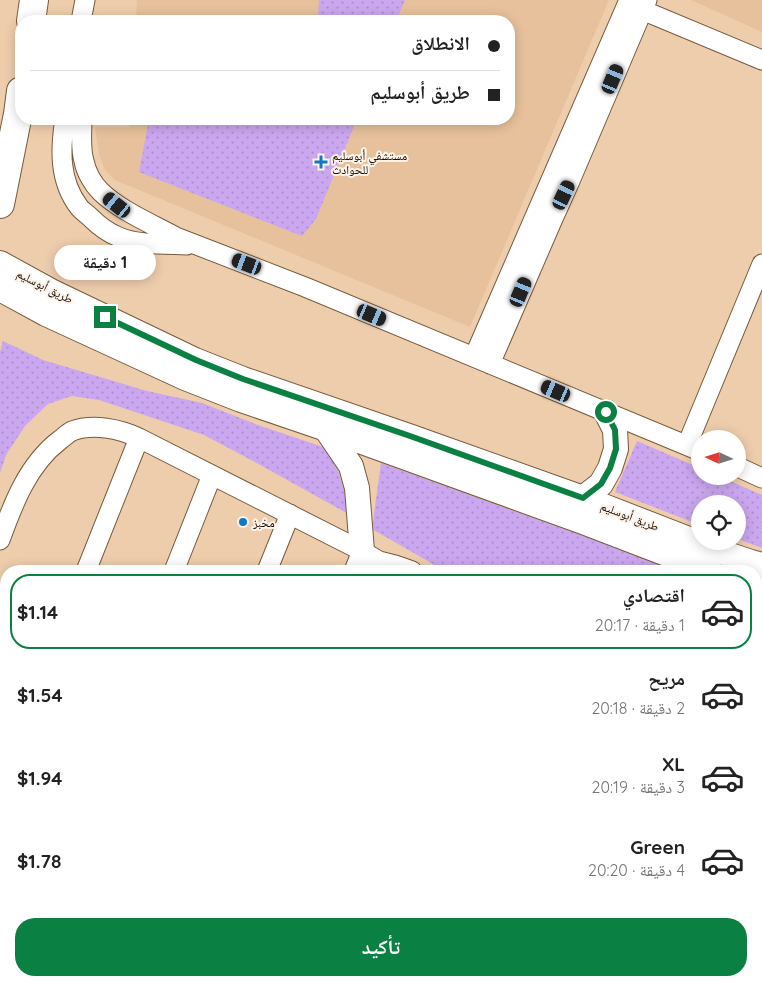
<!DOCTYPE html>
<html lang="ar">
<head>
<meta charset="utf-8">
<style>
  body { margin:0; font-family:Quicksand,"Noto Naskh Arabic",sans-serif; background:#f6f6f6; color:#222; direction:rtl; height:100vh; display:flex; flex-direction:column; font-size:19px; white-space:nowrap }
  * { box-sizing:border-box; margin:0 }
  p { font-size:16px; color:#767676 }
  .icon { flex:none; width:28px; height:28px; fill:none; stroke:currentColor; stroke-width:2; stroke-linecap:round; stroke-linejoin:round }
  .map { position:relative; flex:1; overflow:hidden; direction:ltr }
  .drawer { position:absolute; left:0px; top:565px; width:762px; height:421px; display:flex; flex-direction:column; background:#fff; border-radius:20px 20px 0 0; box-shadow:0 2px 12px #0003; direction:rtl }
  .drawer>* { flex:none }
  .banner { position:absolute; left:15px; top:15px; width:500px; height:110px; border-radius:20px; box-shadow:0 2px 12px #0003; direction:rtl; display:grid; align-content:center; height:110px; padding:0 15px; background:#fff }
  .needle { width:32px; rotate:274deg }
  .buttons { position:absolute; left:691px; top:430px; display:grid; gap:10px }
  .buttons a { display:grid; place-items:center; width:55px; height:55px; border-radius:50%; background:#fff; box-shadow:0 2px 12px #0003; font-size:25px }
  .end { position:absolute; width:22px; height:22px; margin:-11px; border:6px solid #0b8043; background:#fff; box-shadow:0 0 0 2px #fff }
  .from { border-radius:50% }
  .bubble { position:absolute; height:35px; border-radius:18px; background:#fff; box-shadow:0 2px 12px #0003; font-size:16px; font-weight:700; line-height:35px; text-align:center; direction:rtl }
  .car { position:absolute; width:15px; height:30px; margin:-15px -8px; border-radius:6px; box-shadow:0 0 4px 1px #0007; background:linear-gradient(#222 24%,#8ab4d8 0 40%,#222 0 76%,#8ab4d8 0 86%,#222 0) }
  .banner b { display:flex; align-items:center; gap:18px; height:48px; font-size:19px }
  .banner b+b { border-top:1px solid #e0e0e0 }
  .banner i { width:12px; height:12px; background:#222 }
  ul { padding:9px 0 0; list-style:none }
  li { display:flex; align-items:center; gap:15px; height:75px; margin:0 10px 8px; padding:0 5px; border:2px solid transparent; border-radius:20px }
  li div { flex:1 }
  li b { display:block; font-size:19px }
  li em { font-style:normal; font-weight:700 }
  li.active { border-color:#0b8043 }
  li>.icon { width:45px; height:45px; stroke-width:1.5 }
  .cta { display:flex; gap:10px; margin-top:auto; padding:10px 15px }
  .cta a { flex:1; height:58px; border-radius:20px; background:#0b8043; color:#fff; font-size:20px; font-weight:700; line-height:58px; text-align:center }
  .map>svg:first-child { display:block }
  .built { fill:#e7c19b }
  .grass { fill:url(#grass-dots) }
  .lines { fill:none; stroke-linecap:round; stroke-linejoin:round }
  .minor-casing { stroke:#775a3c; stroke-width:21 }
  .major-casing { stroke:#775a3c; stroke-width:26 }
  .highway-casing { stroke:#775a3c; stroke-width:30 }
  .minor { stroke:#fff; stroke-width:19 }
  .major { stroke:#fff; stroke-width:24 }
  .highway { stroke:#fff; stroke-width:28 }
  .route { stroke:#0b8043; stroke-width:6 }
  .poi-dot { fill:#0e7ac4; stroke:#fdf3e9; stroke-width:2 }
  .labels { text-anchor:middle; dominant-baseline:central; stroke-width:4; stroke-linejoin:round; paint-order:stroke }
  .poi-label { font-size:12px; fill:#130901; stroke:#fdf3e9; text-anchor:start }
  .street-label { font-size:12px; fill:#130901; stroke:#fdf3e9 }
</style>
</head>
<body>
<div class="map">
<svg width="762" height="986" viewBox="0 0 762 986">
  <defs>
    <pattern id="grass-dots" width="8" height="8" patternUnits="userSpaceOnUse" patternTransform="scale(1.25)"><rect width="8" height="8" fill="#cba7ef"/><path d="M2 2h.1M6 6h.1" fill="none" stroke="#ad8ecb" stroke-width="1.8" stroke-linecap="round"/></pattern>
  </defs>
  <rect width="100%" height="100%" fill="#eecdac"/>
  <!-- built -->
  <path class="built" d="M137,0H609L470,327L115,180L105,170L99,154L95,127H129L130,119H509V21H136Z
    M691,0H762V32Z"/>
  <!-- grass -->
  <path class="grass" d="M319,0H405L396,21H318Z
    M149,119H357L316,219L302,236L139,172Z
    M3,341L43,360L147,391L202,403L258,425L326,448L338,470L352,516L253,461L204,435L99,400L72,396L48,404L25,426L6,455L0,473V352Z
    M637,441L700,468V476H719L762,495V548L738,539V504H700V525L615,492Z
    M381,463L681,571H445L372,529Z
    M756,599L762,601V639L756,652Z"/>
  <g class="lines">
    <!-- minor casing -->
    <g class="minor-casing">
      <path id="minor" d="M632,4L642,10L762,60
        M81,21L85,0
        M65,119C60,149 59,181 79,207C82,211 87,214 90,217C98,225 108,233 119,237C137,245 167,244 187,245
        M82,119C82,132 80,148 84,161C86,172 93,184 100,191C119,210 152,224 176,237L305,287L700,451
        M474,357L629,0
        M490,364L552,221L570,181L647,0
        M687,445L762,264
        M738,467L762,478
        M0,540C13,504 28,464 60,440C64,437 68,433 72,431C93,423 120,429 139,438L362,551L379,561L395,565L412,571
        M86,571L139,438
        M174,571L212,475
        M267,571L290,514
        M354,571L362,551
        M756,696L762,682
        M0,739L6,741
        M756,760L762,746
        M756,787L762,792
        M0,815L6,817
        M756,815L762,820
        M0,901L6,911
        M756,950L762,936
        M47,980L50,986
        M178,980L194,986
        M280,986L282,980
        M371,986L374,980
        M457,986L459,980
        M549,986L551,980
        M643,986L646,980
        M741,986L744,980"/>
    </g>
    <!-- major casing -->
    <g class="major-casing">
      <path id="major" d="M0,263L51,291L195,360L243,379L409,436L583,498L730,555L751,562L762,565
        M0,289L46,314L185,378L241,400L326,429L583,522L711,571
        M326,429L351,466L357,488L362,551
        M583,498L601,484L610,468L616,449L615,430L606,412
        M756,587L762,589"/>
    </g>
    <!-- highway casing -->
    <g class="highway-casing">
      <path id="highway" d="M31,21L34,0
        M0,204L18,114L21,91"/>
    </g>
    <!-- minor -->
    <use href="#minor" class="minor"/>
    <!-- major -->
    <use href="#major" class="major"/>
    <!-- highway -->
    <use href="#highway" class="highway"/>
  </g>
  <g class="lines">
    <!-- route -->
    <path class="route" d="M105,317L196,360L243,379L410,436L583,498L601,484L610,468L616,449L615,430L606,412"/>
  </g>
  <!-- markers -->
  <g class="poi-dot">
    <path d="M318.5 154.5h5v5h5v5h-5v5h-5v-5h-5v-5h5z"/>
    <circle cx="243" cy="522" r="5"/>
  </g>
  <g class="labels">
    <!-- poi labels -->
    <g class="poi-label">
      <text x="332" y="155">مستشفي أبوسليم<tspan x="332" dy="14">للحوادث</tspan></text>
      <text x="253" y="522">مخبز</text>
    </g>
    <!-- street labels -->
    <g class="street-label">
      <text transform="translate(45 286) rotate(27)">طريق أبوسليم</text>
      <text transform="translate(630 516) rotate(21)">طريق أبوسليم</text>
    </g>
  </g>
</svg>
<div class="buttons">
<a><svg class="needle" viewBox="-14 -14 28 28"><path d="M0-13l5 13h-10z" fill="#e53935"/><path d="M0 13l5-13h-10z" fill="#767676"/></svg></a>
<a><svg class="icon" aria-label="locate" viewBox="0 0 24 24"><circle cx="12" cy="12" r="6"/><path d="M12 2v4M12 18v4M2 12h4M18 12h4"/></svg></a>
</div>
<i class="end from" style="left:606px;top:412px"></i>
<i class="end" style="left:105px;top:317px"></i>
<div class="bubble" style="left:54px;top:245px;width:102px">1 دقيقة</div>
<i class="car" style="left:613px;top:79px;rotate:23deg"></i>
<i class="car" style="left:564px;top:195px;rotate:25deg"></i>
<i class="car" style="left:117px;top:205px;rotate:309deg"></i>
<i class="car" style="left:247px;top:264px;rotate:291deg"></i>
<i class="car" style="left:521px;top:292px;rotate:23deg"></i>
<i class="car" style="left:372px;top:315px;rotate:113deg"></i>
<i class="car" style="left:556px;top:391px;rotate:293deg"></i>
<div class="banner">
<b><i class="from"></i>الانطلاق</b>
<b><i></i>طريق أبوسليم</b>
</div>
<section class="drawer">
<ul>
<li class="active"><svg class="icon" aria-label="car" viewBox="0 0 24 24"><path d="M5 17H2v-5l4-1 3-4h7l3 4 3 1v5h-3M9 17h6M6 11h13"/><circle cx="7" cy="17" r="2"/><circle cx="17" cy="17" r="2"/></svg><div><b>اقتصادي</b><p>1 دقيقة · 20:17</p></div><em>$1.14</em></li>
<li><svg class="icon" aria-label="car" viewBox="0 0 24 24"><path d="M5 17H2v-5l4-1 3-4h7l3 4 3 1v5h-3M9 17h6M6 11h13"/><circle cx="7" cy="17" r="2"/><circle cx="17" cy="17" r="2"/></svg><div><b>مريح</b><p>2 دقيقة · 20:18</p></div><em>$1.54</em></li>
<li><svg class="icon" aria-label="car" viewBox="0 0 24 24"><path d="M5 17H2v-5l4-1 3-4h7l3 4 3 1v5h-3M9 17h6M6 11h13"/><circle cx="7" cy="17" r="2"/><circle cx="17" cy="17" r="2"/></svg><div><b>XL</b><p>3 دقيقة · 20:19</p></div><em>$1.94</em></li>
<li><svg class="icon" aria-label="car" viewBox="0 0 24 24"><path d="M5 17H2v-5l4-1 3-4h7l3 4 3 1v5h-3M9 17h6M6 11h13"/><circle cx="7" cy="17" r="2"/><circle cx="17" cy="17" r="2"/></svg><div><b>Green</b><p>4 دقيقة · 20:20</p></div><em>$1.78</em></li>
</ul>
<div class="cta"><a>تأكيد</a></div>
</section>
</div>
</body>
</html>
